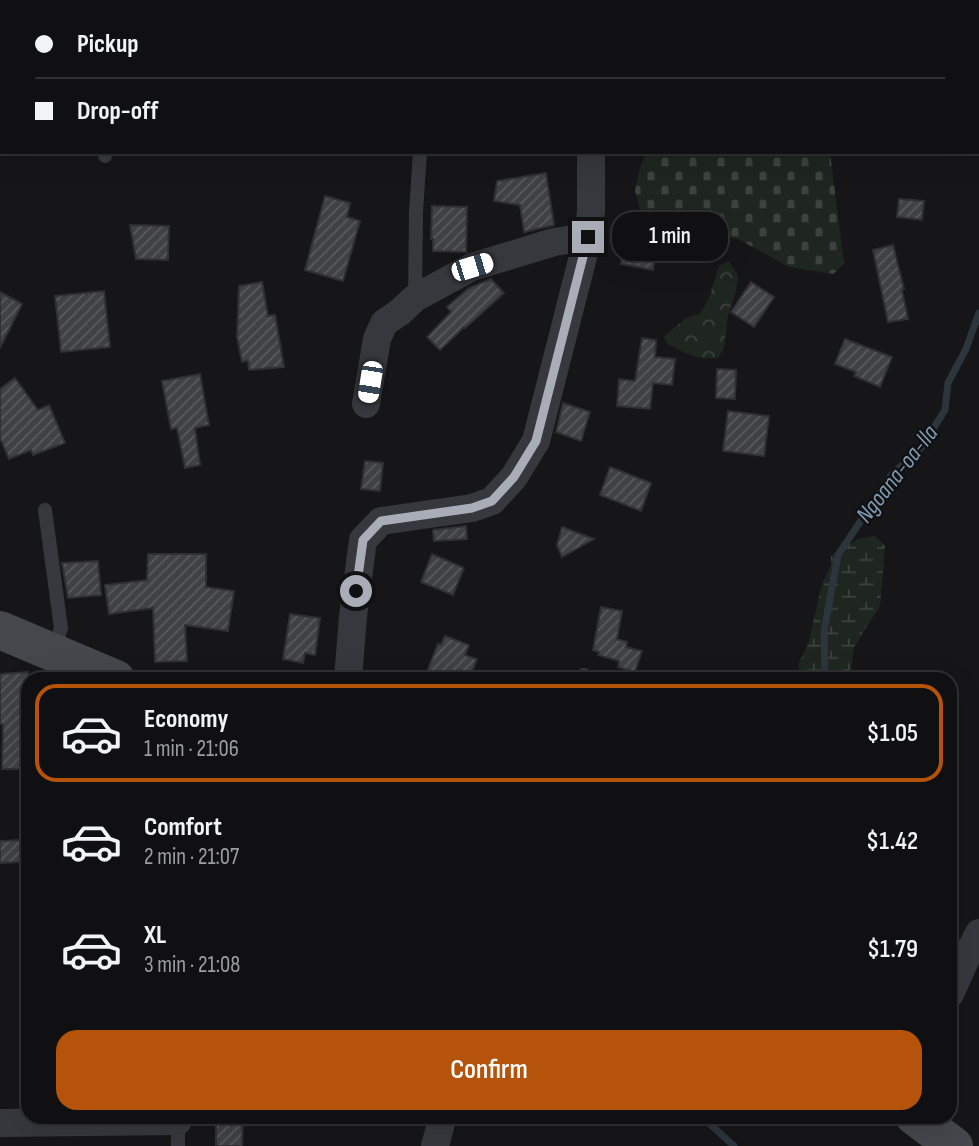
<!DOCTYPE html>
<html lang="en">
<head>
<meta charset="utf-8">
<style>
  body { margin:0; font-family:"Sofia Sans Condensed",sans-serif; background:#19191b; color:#f1f3f6; height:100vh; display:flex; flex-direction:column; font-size:26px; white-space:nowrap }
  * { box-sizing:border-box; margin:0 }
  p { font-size:23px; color:#9c9d9f }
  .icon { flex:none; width:38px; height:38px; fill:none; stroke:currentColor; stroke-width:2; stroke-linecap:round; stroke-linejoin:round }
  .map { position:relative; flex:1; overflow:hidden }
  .drawer { position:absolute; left:21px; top:672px; width:936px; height:452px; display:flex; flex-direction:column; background:#101012; border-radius:21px; box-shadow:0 7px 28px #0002,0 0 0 2px #303032 }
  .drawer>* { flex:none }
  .top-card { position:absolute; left:0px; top:0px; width:980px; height:154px; box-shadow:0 7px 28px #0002,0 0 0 2px #303032; display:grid; align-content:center; height:154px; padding:0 35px; background:#101012 }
  .end { position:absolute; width:32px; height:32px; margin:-16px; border:9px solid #a8adb8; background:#111; box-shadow:0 0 0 4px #111 }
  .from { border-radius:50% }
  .bubble { position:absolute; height:49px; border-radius:21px; background:#101012; box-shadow:0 7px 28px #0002,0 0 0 2px #303032; font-size:23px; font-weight:600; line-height:49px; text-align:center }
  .car { position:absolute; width:21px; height:42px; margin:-21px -10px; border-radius:9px; box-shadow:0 0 5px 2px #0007; background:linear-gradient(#fff 24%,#345 0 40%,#fff 0 76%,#345 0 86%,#fff 0) }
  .top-card b { display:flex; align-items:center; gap:24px; height:66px; font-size:26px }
  .top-card b+b { border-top:2px solid #303032 }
  .top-card i { width:18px; height:18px; background:#f1f3f6 }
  ul { padding:12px 0 0; list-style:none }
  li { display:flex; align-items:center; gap:21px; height:98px; margin:0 14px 10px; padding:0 21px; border:4px solid transparent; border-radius:21px }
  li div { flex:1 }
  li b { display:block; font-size:26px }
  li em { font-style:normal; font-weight:600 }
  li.selected { border-color:#b45309 }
  li>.icon { width:63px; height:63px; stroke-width:1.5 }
  .action { display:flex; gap:14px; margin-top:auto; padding:14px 35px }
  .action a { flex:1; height:80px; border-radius:21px; background:#b45309; color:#fff; font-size:28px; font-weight:600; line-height:80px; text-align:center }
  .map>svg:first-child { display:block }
  .forest { fill:url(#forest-crowns) }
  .wetland { fill:url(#wetland-marsh) }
  .cemetery { fill:url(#cemetery-stones) }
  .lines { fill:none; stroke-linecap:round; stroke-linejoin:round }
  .stream { stroke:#2c353c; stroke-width:7 }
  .building { fill:url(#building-hatch); stroke:#303034; stroke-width:2 }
  .lane { stroke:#37383d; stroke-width:14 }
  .street { stroke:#37383d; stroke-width:28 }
  .secondary { stroke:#45474d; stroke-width:38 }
  .route { stroke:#a8adb8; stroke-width:9 }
  .labels { text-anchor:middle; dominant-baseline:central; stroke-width:5; stroke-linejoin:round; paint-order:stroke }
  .water-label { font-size:24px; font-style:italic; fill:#7f9bb3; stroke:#111113 }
</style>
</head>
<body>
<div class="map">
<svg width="979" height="1146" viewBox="0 0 979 1146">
  <defs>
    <pattern id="forest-crowns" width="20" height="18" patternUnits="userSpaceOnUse" patternTransform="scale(1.75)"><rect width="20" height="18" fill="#1e261f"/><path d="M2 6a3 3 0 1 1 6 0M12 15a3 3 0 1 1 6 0" fill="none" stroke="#3c433d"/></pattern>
    <pattern id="wetland-marsh" width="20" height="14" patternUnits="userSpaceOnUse" patternTransform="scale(1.75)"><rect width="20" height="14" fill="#1e261f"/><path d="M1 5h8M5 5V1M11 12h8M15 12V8" fill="none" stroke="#3c433d"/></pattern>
    <pattern id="cemetery-stones" width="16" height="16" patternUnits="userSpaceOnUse" patternTransform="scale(1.75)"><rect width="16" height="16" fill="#1e261f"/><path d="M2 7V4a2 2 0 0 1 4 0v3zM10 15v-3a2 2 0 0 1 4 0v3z" fill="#3c433d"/></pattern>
    <pattern id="building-hatch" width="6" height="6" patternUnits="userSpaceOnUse" patternTransform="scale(1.75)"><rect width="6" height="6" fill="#404145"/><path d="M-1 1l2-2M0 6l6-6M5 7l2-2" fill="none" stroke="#595a5e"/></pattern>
  </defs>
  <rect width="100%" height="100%" fill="#161618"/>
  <!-- forest -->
  <path class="forest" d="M729,261L738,276L736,291L728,315L724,348L718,358C699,359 692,357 676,348C669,345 666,344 664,336C677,328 684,315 700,314L708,300L719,266Z"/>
  <!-- wetland -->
  <path class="wetland" d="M875,536L885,546L880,606L854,647L850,679H801L798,665L808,644L822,584L831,565V556L858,539Z"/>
  <!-- cemetery -->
  <path class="cemetery" d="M646,152H830L844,264L833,274L789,267L740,240L690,226L661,223L641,213L635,191L639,171Z"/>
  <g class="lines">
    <!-- stream -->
    <path class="stream" d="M825,679L824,632L838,555L892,474L921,448L945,410L948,383L966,349L979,313
      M701,1116L734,1146"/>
  </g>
  <!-- building -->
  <path class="building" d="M546,173L554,225L524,232L520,205L494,201L497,181Z
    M325,196L350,203L347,217L360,221L343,281L305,270Z
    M899,199L924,201L922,220L897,217Z
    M432,206L467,207L466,252L433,251V239H431Z
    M130,225L169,226L168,260L136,259Z
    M624,243L657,248L653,270L621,264Z
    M893,245L904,289L902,290L908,319L888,322L873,250Z
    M491,279L504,293L465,328L464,327L440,350L427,337L451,312L447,307L469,288Z
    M262,282L268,316L275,315L284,367L249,370L248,360L242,362L237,337L239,286Z
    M751,282L774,297L754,327L731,312Z
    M104,291L110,347L61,352L55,296Z
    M0,292L22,304L0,348Z
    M642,338L656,340L655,357L675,359L672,385L653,383L650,409L617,406L619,379L635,381Z
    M845,339L892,357L880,387L854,376L856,372L835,364Z
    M717,369L736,370L735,399L716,398Z
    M200,374L209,425L195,428L200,465L185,468L177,428L171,429L162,381Z
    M15,378L38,410L49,405L65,443L33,455L31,450L9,459L0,438V389Z
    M563,403L590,412L581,441L556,432Z
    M728,411L769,416L764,456L723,451Z
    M365,461L383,463L380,491L361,489Z
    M610,467L651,483L641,511L600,495Z
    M466,526L467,539L434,541L433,530Z
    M562,527L594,539L562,557L557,545Z
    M148,554H206V587L234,591L228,631L185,625L187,661L155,662L153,608L109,614L105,585L147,580Z
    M432,554L464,568L453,595L421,582Z
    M98,561L101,595L68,598L62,563Z
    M601,607L622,611L617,639L627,642L626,647L642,651L635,672L618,667L619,661L598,655L599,652L593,650Z
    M290,614L320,618L315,655L305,653L303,663L283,659Z
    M445,636L469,645L465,655L477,659L469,679H424L438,644L441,645Z
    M28,672V756H21L20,769H2L3,724H0V674Z
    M21,840L22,862L0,863V841Z
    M216,1116H243L242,1146H216Z"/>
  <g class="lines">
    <!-- lane -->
    <path class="lane" d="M105,156V152
      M415,298L416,212L420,152
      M45,510L61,628L54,651
      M582,679L584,675
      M178,1146V1121"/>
    <!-- street -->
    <path class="street" d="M436,2V0
      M0,89L2,88
      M366,404L377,339L384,323L400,312L415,298L472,267L554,242L588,237
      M348,679L353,616L363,540L381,521L472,508L492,501L514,477L536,441L588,237L591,211V152
      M950,994L967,956L979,933
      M0,1123L178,1121L179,1116
      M435,1146L443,1116"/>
    <!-- secondary -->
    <path class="secondary" d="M0,630L116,679
      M914,1116L954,1146"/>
  </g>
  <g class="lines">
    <!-- route -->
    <path class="route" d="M356,591L363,540L381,521L472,508L492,501L514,477L536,441L588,237"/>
  </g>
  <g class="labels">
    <!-- water labels -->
    <g class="water-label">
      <text transform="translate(897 474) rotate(-52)">Ngoana-oa-lla</text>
    </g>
  </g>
</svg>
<i class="end from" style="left:356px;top:591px"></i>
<i class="end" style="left:588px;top:237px"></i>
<div class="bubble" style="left:612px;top:212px;width:116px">1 min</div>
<i class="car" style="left:472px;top:267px;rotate:73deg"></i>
<i class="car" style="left:370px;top:382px;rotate:189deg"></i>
<div class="top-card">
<b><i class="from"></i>Pickup</b>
<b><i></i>Drop-off</b>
</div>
<section class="drawer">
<ul>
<li class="selected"><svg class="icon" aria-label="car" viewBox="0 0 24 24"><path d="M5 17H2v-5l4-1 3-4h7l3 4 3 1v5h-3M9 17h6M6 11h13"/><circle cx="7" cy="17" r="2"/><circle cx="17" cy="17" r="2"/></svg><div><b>Economy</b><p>1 min · 21:06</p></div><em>$1.05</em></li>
<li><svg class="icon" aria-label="car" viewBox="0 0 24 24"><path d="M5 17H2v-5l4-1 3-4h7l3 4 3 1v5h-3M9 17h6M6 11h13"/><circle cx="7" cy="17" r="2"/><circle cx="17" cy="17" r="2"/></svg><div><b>Comfort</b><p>2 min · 21:07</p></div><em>$1.42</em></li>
<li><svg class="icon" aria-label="car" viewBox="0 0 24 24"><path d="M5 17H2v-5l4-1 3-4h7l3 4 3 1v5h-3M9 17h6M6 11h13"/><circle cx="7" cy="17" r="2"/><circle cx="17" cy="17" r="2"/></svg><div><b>XL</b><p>3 min · 21:08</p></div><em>$1.79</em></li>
</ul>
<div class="action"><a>Confirm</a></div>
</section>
</div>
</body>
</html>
